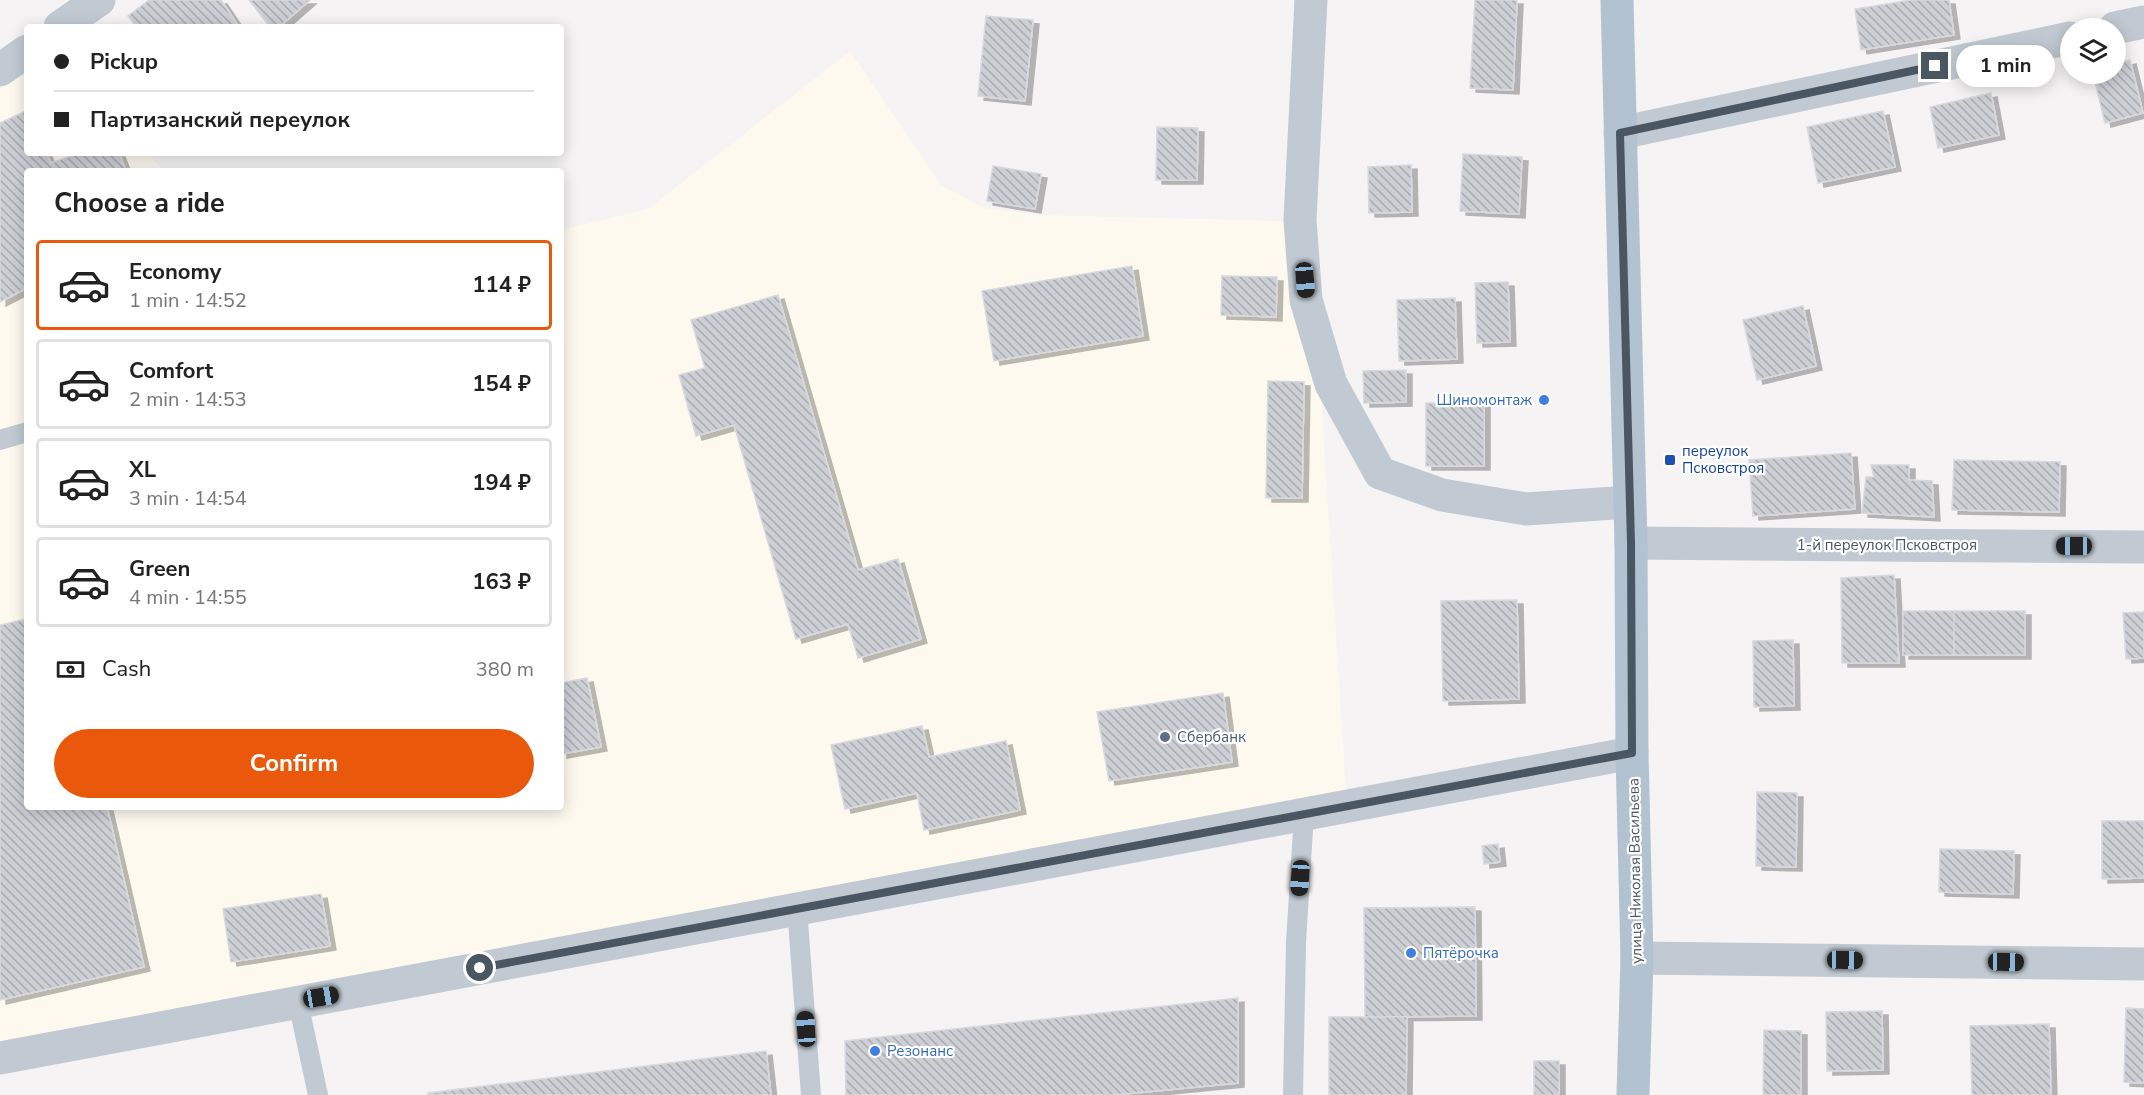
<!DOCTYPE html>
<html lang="en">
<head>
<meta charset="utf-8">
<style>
  body { margin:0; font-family:"Nunito Sans",sans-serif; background:#f2f2f2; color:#222; height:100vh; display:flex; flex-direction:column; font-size:22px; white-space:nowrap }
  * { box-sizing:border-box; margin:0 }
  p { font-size:20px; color:#767676 }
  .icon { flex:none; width:33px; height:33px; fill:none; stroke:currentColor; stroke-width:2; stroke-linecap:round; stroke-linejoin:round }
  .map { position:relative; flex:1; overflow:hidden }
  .drawer { position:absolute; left:24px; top:168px; width:540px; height:642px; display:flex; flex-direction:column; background:#fff; border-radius:6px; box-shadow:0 3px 15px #0003 }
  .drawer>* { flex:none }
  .hud { position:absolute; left:24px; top:24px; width:540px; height:132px; border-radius:6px; box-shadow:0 3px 15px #0003; display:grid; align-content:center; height:132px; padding:0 30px; background:#fff }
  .fabs { position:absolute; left:2060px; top:18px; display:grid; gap:12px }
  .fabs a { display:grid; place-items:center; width:66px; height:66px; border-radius:50%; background:#fff; box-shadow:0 3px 15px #0003; font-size:30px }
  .end { position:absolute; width:27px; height:27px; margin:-14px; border:8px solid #4a5661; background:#fff; box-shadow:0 0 0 3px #fff }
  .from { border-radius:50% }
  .bubble { position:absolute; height:42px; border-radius:21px; background:#fff; box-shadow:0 3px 15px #0003; font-size:20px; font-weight:700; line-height:42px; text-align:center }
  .car { position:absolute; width:18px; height:36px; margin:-18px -9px; border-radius:8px; box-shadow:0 0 4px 2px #0007; background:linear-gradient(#222 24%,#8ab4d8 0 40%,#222 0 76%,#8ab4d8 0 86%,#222 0) }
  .hud b { display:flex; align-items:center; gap:21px; height:57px; font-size:22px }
  .hud b+b { border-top:2px solid #e0e0e0 }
  .hud i { width:15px; height:15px; background:#222 }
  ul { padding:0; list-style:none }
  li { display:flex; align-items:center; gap:18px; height:90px; margin:0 12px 9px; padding:0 18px; border:3px solid #e0e0e0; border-radius:6px }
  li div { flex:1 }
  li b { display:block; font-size:22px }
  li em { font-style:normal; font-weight:700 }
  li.active { border-color:#ea580c }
  li>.icon { width:54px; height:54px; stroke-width:1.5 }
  h2 { padding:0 30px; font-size:27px; line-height:72px }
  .pay { display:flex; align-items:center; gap:15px; height:66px; padding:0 30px; font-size:22px }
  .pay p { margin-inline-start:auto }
  .action { display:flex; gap:12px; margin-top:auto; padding:12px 30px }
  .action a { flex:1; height:69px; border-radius:36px; background:#ea580c; color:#fff; font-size:24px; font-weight:700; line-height:69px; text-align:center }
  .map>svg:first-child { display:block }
  .commercial { fill:#fdf9ef }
  .building { fill:url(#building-back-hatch); stroke:#d7d9de; stroke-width:1.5; filter:url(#shadow) }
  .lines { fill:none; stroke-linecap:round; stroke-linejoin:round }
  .lane { stroke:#c1cad2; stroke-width:20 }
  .street { stroke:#c1cad2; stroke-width:33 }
  .primary { stroke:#b3c2d1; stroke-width:33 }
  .route { stroke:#4a5661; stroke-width:8 }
  .shop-dot { fill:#3f7fe0; stroke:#fff; stroke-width:2 }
  .transit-dot { fill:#1a4fb4; stroke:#fff; stroke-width:2 }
  .service-dot { fill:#5c6f8a; stroke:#fff; stroke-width:2 }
  .labels { text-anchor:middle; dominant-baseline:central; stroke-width:4.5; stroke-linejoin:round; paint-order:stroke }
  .shop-label { font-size:15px; fill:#366cbe; stroke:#fff; text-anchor:start }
  .transit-label { font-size:15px; fill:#164399; stroke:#fff; text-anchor:start }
  .street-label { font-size:15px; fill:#4a5661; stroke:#fff }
  .service-label { font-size:15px; fill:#4e5e75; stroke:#fff; text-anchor:start }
</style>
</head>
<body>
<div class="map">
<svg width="2144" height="1095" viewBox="0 0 2144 1095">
  <defs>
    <pattern id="building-back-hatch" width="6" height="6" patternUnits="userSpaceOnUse" patternTransform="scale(1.5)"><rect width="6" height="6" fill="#cdcfd5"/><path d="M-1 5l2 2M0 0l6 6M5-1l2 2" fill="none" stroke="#a8abb0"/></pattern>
    <filter id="shadow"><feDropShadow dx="6" dy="4" stdDeviation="0" flood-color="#0004"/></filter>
  </defs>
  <rect width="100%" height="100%" fill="#f5f3f3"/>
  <!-- commercial -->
  <path class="commercial" d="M850,51L941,185L984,208L1041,215L1283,221L1293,300L1321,394L1346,791L291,988L0,1041V80L27,64V153H148L163,171H27V807H561V230L648,209Z"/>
  <!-- building -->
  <path class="building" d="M149,0H221L239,27H136L128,16Z
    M249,0H310L279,27H270Z
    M1475,0H1517L1513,90L1470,88Z
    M1911,0H1949L1954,35L1861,50L1855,9Z
    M986,16L1033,20L1025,101L978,96Z
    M2130,60L2143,113L2105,123L2093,74H2115V64Z
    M1991,93L1999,135L1938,148L1930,107Z
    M26,111L27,153H46L51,163L79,153H119L126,171H27V288L0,302V123Z
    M1883,111L1895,167L1818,183L1807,127Z
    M1157,127L1198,128L1197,180H1156Z
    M1463,154L1522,157L1519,214L1460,211Z
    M1411,165L1412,212L1369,213L1368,167Z
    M993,166L1041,174L1035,209L987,201Z
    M1132,266L1143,336L994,361L982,291Z
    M1222,276L1277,277L1276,317L1221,315Z
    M1508,282L1510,342L1477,343L1475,283Z
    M778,295L858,570L898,559L921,639L858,658L848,624L796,639L734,425L696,436L679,375L705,368L691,320Z
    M1455,298L1457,359L1399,361L1397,300Z
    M1803,306L1816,366L1757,380L1743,320Z
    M1406,370V402L1364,403L1363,371Z
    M1268,381L1304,382L1302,498H1266Z
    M1426,403H1484V466H1426Z
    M1851,453L1855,509L1753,516L1749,460Z
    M1954,460L2060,462L2059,512L1952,510Z
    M1871,465H1909V480L1932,481L1934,517L1862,513L1866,477H1874Z
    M1894,575L1899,663H1842L1841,578Z
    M1517,600L1519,699L1443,701L1441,601Z
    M1903,611H1954V655H1903Z
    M1954,611H2025V655H1954Z
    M2144,612V658L2126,659L2123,613Z
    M27,619V807H107L144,967L0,1000V625Z
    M1793,640L1794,706L1754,707L1753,641Z
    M587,678L601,747L561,754V683Z
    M1223,693L1232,762L1109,781L1097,712Z
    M922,726L929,757L1006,741L1020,810L924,830L917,793L845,809L831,745Z
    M1757,792L1797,793L1796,867L1756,866Z
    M2102,821H2144V878L2102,879Z
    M1498,844L1500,862L1484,864L1482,846Z
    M1940,849L2014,851L2013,894L1939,892Z
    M321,894L330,946L231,962L223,909Z
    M1475,907L1476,1016L1365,1017L1364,908Z
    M1238,998V1083L1114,1095H846L845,1041Z
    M2126,1008L2144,1009V1083L2124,1082Z
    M1882,1011L1883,1070L1827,1071L1826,1012Z
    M1329,1017H1407L1406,1095H1329Z
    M2049,1024L2051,1095H1972L1970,1026Z
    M1764,1030L1801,1031V1095H1763Z
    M766,1051L771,1095H428V1093Z
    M1534,1061H1559V1095H1534Z"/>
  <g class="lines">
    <!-- lane -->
    <path class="lane" d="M0,440L27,432
      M797,908L811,1095
      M298,1002L318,1095
      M1293,1095L1296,942L1304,814"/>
    <!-- street -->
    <path class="street" d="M1311,0L1300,220L1306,300L1331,384L1380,473L1442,495L1526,509L1629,502
      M60,27L99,0
      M2115,28L2144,22
      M0,70L27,51
      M1620,133L2070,38
      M1631,543L2144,547
      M1637,958L2144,964
      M0,1058L1632,753"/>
    <!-- primary -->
    <path class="primary" d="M1617,0L1631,543L1632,753L1637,958L1633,1095"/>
  </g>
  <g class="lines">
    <!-- route -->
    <path class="route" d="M480,968L1632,753L1631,543L1620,133L1935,66"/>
  </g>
  <!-- markers -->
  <g class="shop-dot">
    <circle cx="1544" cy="400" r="6"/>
    <circle cx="1411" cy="953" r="6"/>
    <circle cx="875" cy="1051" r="6"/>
  </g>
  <rect class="transit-dot" x="1664" y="454" width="12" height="12" rx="3"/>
  <circle class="service-dot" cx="1165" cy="737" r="6"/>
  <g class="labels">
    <!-- shop labels -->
    <g class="shop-label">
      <text x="1532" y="400" text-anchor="end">Шиномонтаж</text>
      <text x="1423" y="953">Пятёрочка</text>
      <text x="887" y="1051">Резонанс</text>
    </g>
    <!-- transit labels -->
    <g class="transit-label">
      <text x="1682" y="451">переулок<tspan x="1682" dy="17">Псковстроя</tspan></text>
    </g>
    <!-- street labels -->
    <g class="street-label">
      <text x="1887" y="545">1-й переулок Псковстроя</text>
      <text transform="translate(1635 871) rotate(-91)">улица Николая Васильева</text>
    </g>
    <!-- service labels -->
    <g class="service-label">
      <text x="1177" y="737">Сбербанк</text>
    </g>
  </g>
</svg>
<div class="fabs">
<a><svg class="icon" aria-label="layers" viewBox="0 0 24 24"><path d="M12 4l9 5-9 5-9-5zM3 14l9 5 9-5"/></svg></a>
</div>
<i class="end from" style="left:480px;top:968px"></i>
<i class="end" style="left:1935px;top:66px"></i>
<div class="bubble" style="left:1956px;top:45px;width:99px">1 min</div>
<i class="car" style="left:1305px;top:280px;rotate:175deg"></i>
<i class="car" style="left:2074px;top:546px;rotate:270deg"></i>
<i class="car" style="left:1300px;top:878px;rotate:184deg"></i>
<i class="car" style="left:1845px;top:960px;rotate:91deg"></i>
<i class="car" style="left:2006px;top:962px;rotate:91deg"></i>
<i class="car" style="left:321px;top:997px;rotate:80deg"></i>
<i class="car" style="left:806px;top:1029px;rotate:356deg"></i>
<div class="hud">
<b><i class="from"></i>Pickup</b>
<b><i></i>Партизанский переулок</b>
</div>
<section class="drawer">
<h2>Choose a ride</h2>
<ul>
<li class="active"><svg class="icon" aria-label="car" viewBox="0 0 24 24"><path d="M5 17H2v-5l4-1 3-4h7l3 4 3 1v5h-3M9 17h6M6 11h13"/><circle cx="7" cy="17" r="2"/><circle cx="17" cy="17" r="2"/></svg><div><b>Economy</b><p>1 min · 14:52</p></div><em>114 ₽</em></li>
<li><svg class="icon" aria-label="car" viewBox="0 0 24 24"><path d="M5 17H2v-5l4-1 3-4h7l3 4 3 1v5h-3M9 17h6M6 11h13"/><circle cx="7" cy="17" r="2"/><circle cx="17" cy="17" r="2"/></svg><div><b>Comfort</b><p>2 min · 14:53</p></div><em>154 ₽</em></li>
<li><svg class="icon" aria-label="car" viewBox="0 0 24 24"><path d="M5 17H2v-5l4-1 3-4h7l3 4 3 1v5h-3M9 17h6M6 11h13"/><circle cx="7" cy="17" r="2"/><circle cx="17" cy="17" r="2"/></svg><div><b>XL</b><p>3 min · 14:54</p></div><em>194 ₽</em></li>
<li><svg class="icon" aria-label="car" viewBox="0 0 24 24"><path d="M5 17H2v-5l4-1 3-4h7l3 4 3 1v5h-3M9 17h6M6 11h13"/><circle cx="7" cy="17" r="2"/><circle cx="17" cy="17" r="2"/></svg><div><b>Green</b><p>4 min · 14:55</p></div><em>163 ₽</em></li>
</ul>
<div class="pay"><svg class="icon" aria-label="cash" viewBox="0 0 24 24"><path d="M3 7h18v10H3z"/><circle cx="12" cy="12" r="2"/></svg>Cash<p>380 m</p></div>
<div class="action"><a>Confirm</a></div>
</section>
</div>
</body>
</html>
